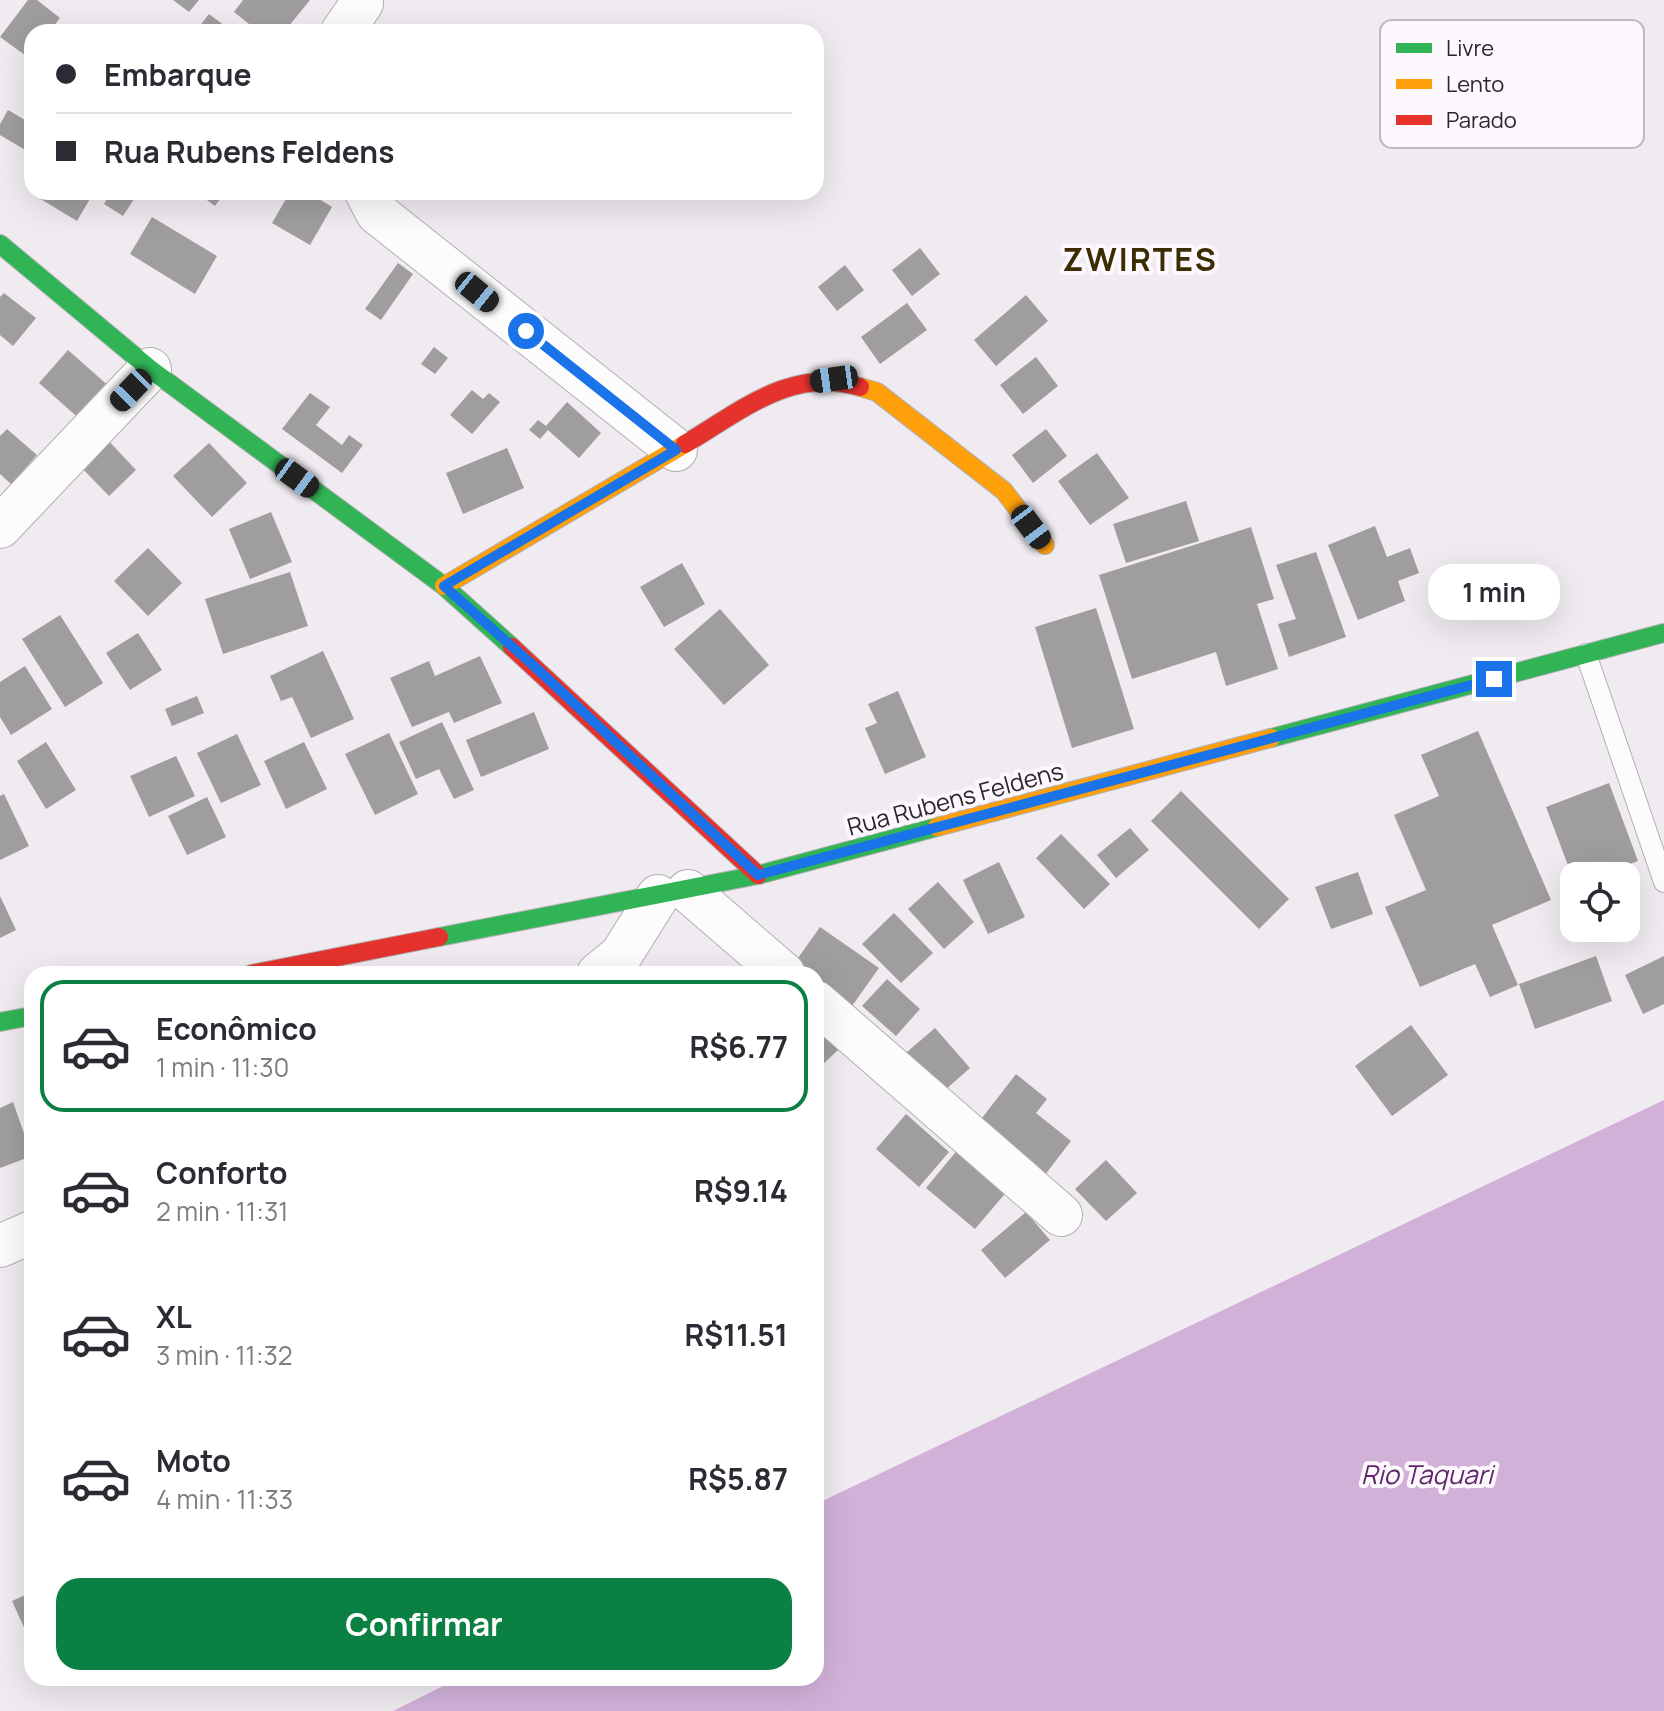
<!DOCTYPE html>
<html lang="pt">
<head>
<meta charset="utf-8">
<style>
  body { margin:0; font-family:Manrope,sans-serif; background:#f2f2f3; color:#2b2b33; height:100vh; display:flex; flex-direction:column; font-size:30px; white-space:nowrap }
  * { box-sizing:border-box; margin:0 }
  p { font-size:26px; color:#7c7c81 }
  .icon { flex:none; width:44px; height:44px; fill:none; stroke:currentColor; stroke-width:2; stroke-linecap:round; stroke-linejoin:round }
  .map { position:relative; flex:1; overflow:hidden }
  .details { position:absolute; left:24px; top:966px; width:800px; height:720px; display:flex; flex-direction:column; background:#fff; border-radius:24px; box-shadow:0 8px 32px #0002 }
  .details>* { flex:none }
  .top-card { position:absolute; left:24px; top:24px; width:800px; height:176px; border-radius:24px; box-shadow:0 8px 32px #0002; display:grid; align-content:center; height:176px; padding:0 32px; background:#fff }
  .fabs { position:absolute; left:1560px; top:862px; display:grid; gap:16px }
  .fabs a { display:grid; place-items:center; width:80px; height:80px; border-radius:16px; background:#fff; box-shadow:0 8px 32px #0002; font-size:40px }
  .end { position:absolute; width:36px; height:36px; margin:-18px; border:10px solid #1a73e8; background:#fff; box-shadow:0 0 0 4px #fff }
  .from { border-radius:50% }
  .bubble { position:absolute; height:56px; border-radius:24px; background:#fff; box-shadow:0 8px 32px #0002; font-size:26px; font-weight:700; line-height:56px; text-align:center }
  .car { position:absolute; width:24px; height:48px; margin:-24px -12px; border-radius:10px; box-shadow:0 0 6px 2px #0007; background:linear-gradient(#222 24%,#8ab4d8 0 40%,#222 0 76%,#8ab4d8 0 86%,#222 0) }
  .top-card b { display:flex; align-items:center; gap:28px; height:76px; font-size:30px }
  .top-card b+b { border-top:2px solid #e1e1e2 }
  .top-card i { width:20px; height:20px; background:#2b2b33 }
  ul { padding:14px 0 0; list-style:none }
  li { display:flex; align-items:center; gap:24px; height:132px; margin:0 16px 12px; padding:0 16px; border:4px solid transparent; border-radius:24px }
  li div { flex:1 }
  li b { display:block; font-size:30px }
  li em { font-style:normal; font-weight:700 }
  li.active { border-color:#0b8043 }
  li>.icon { width:72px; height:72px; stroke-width:1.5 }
  .button { display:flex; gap:16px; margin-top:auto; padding:16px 32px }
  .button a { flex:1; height:92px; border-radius:24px; background:#0b8043; color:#fff; font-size:32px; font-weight:700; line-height:92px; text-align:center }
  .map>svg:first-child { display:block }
  .water { fill:#d2b1d9 }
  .building { fill:#a09d9e }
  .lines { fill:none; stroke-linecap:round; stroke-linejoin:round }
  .lane-casing { stroke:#b2afb2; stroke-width:22 }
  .street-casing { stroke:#b2afb2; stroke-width:44 }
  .fast-casing { stroke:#b2afb2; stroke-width:20 }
  .slow-casing { stroke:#b2afb2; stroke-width:20 }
  .jam-casing { stroke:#b2afb2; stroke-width:20 }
  .lane { stroke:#fdfcfd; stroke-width:20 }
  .street { stroke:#fdfcfd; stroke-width:42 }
  .fast { stroke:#30b455; stroke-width:18 }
  .slow { stroke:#ff9f0a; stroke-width:18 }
  .jam { stroke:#e5322d; stroke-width:18 }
  .route { stroke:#1a73e8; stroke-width:10 }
  .labels { text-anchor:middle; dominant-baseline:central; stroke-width:8; stroke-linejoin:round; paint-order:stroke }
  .street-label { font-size:24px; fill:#2a272a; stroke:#fdf7fe }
  .water-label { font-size:26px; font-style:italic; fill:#5d2769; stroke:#fdf7fe }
  .district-label { font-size:32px; font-weight:bold; letter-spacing:2px; fill:#3b2c02; stroke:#fdf7fe }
  .key { fill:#fdf7fe; stroke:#beb9be; stroke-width:2 }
  .key-label { font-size:22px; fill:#2a272a }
</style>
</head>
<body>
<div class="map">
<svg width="1664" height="1711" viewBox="0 0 1664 1711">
  <rect width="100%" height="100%" fill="#efebf0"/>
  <!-- water -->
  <path class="water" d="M1664,1100V1711H393L459,1678H816V1504Z"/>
  <!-- building -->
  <path class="building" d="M28,0H37L60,18L49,32H32L29,58L0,37Z
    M173,0H199L189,12Z
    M243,0H310L284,32H259L234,12Z
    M209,14L233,32H195Z
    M8,110L32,124V143L27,151L0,135V124Z
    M36,192H94L77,221L34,195Z
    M111,192H122L134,199L123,216L104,204Z
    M196,192H225L215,206Z
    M290,192H308L332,207L310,245L272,223Z
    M152,217L217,256L195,294L130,254Z
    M920,248L940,274L912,296L892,270Z
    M398,263L413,274L381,320L365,309Z
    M845,265L864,290L837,311L818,287Z
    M4,293L36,318L13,346L0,335V297Z
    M1026,295L1048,321L996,366L974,340Z
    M907,303L927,330L880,364L861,337Z
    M434,347L448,358L435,374L421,364Z
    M68,350L112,389L83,422L39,383Z
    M1036,357L1058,386L1023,414L1000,385Z
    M472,390L483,399L489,393L500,402L472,434L450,415Z
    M310,393L330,407L316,425L342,445L349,435L363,445L342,473L282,429Z
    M567,402L601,433L579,458L548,430L540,439L529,430L538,420L546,426Z
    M7,429L37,455L11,484L0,474V436Z
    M1046,429L1067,456L1033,483L1012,455Z
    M105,437L136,470L109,496L77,463Z
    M209,443L247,483L212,517L173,476Z
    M507,448L524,488L463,514L446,473Z
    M1097,453L1129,498L1090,525L1058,481Z
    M1186,501L1199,541L1126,563L1113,524Z
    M271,512L292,562L250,579L229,529Z
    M1375,526L1387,557L1410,548L1419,573L1398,581L1405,601L1358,620L1328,545Z
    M1251,527L1274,599L1257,604L1278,669L1226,686L1216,652L1132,679L1099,575Z
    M148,548L182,583L148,616L114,581Z
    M1316,552L1346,637L1289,657L1278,624L1296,619L1276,565Z
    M682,563L705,604L664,627L640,587Z
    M290,572L308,626L223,654L205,599Z
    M1096,608L1134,729L1072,748L1035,627Z
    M720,609L769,665L724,705L674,649Z
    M60,615L103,683L65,707L22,639Z
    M138,633L162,670L130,690L106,653Z
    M323,651L354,719L311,738L292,697L281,701L270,676Z
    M480,656L502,703L454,723L449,712L412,727L390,678L429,661L435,676Z
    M25,666L52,709L11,735L0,717V682Z
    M898,691L926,757L885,774L865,728L877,723L868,704Z
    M197,696L204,713L172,726L165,709Z
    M534,712L549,749L481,777L466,740Z
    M442,722L474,790L454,799L439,769L416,779L399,742Z
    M1478,731L1551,900L1492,925L1518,985L1490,997L1475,964L1420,987L1385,907L1426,890L1394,815L1439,796L1421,755Z
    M389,733L418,794L375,815L345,754Z
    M237,734L261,785L221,803L197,753Z
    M46,742L76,790L46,809L17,761Z
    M304,742L327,789L286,809L264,761Z
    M176,756L195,796L149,817L130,776Z
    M1609,783L1638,861L1598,876H1572L1546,807Z
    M1181,791L1289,899L1259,929L1151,821Z
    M4,794L29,846L0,860V796Z
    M207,797L226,837L187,855L168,816Z
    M1130,828L1149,850L1116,878L1097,855Z
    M1061,834L1110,884L1084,909L1036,858Z
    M999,862L1025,917L988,934L963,880Z
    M1358,872L1373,914L1331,929L1315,887Z
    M938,882L974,922L944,949L908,909Z
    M0,896L16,930L0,938Z
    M894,913L933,953L901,983L862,944Z
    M820,927L879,968L852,1006L816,981V974H806L793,965Z
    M1596,956L1612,1001L1535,1029L1519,984Z
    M1664,956V1004L1643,1014L1625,975Z
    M887,979L920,1009L896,1036L862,1006Z
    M816,1022L840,1048L816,1071Z
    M1411,1025L1448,1075L1392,1116L1355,1066Z
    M935,1028L970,1068L935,1099L900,1058Z
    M1016,1074L1047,1099L1036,1113L1071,1141L1041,1180L975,1127Z
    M13,1102L32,1156L0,1168V1108Z
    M906,1114L949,1152L919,1187L876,1149Z
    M959,1148L1009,1189L975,1229L926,1188Z
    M1106,1160L1137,1193L1106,1221L1075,1189Z
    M1026,1212L1050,1240L1005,1278L981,1250Z
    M32,1592V1645L12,1601Z"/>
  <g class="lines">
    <!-- lane casing -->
    <g class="lane-casing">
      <path id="lane" d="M1586,654L1664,882"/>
    </g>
    <!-- street casing -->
    <g class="street-casing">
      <path id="street" d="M342,32L362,3
        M366,192L377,213L676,450
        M0,527L150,369
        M688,891L784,974
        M598,974L621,955L658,896
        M816,1002L1061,1215
        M0,1246L32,1232"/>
    </g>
    <!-- fast casing -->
    <g class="fast-casing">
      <path id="fast" d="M0,244L150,369L444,586L512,647
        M1271,738L1664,633
        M439,937L758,875L937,827
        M0,1022L32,1016"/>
    </g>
    <!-- slow casing -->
    <g class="slow-casing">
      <path id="slow" d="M860,387L877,392L1004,491L1045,545
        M444,586L685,444
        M937,827L1271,738"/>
    </g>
    <!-- jam casing -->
    <g class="jam-casing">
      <path id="jam" d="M685,444C741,411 792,366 860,387
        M512,647L758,875
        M251,974L439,937"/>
    </g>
    <!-- lane -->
    <use href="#lane" class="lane"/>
    <!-- street -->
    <use href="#street" class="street"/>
    <!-- fast -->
    <use href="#fast" class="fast"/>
    <!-- slow -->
    <use href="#slow" class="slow"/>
    <!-- jam -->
    <use href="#jam" class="jam"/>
  </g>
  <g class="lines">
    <!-- route -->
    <path class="route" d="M526,331L676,450L444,586L534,666L758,875L1494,679"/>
  </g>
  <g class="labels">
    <!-- street labels -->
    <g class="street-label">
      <text transform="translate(955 798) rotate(-15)">Rua Rubens Feldens</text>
    </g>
    <!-- water labels -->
    <g class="water-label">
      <text x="1427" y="1474">Rio Taquari</text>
    </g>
    <!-- district labels -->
    <g class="district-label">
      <text x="1140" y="259">ZWIRTES</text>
    </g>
  </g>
  <!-- legend -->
  <rect x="1380" y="20" width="264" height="128" rx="12" class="key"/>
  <rect x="1396" y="43" width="36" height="10" fill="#30b455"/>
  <rect x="1396" y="79" width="36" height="10" fill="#ff9f0a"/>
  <rect x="1396" y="115" width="36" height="10" fill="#e5322d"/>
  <g class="key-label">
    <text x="1446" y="56">Livre</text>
    <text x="1446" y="92">Lento</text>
    <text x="1446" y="128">Parado</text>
  </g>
</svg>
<div class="fabs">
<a><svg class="icon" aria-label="locate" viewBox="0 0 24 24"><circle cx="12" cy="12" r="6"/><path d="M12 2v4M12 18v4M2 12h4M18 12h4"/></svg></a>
</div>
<i class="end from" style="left:526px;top:331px"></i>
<i class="end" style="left:1494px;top:679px"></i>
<div class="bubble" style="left:1428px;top:564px;width:132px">1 min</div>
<i class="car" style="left:477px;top:292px;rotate:129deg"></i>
<i class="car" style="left:834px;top:379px;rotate:262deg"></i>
<i class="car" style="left:131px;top:390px;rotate:224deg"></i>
<i class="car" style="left:297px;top:478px;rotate:126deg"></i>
<i class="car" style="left:1031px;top:527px;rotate:143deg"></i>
<div class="top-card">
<b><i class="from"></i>Embarque</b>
<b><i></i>Rua Rubens Feldens</b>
</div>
<section class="details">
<ul>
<li class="active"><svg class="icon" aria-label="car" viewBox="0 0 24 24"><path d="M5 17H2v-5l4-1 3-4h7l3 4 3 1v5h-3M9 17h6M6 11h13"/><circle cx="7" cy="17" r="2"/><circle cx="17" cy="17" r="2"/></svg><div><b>Econômico</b><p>1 min · 11:30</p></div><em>R$6.77</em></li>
<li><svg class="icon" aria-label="car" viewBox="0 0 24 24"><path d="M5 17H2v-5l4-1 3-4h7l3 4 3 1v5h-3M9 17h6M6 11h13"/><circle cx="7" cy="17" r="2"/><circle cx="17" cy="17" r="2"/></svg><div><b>Conforto</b><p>2 min · 11:31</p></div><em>R$9.14</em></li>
<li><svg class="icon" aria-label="car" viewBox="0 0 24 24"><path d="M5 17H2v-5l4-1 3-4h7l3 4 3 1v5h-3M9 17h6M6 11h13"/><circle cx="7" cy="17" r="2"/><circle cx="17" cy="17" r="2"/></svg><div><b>XL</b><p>3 min · 11:32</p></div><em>R$11.51</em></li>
<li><svg class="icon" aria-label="car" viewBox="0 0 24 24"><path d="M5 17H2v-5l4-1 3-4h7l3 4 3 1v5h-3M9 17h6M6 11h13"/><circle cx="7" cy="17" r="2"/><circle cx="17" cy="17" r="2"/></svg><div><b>Moto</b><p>4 min · 11:33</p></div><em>R$5.87</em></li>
</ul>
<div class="button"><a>Confirmar</a></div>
</section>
</div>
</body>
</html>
